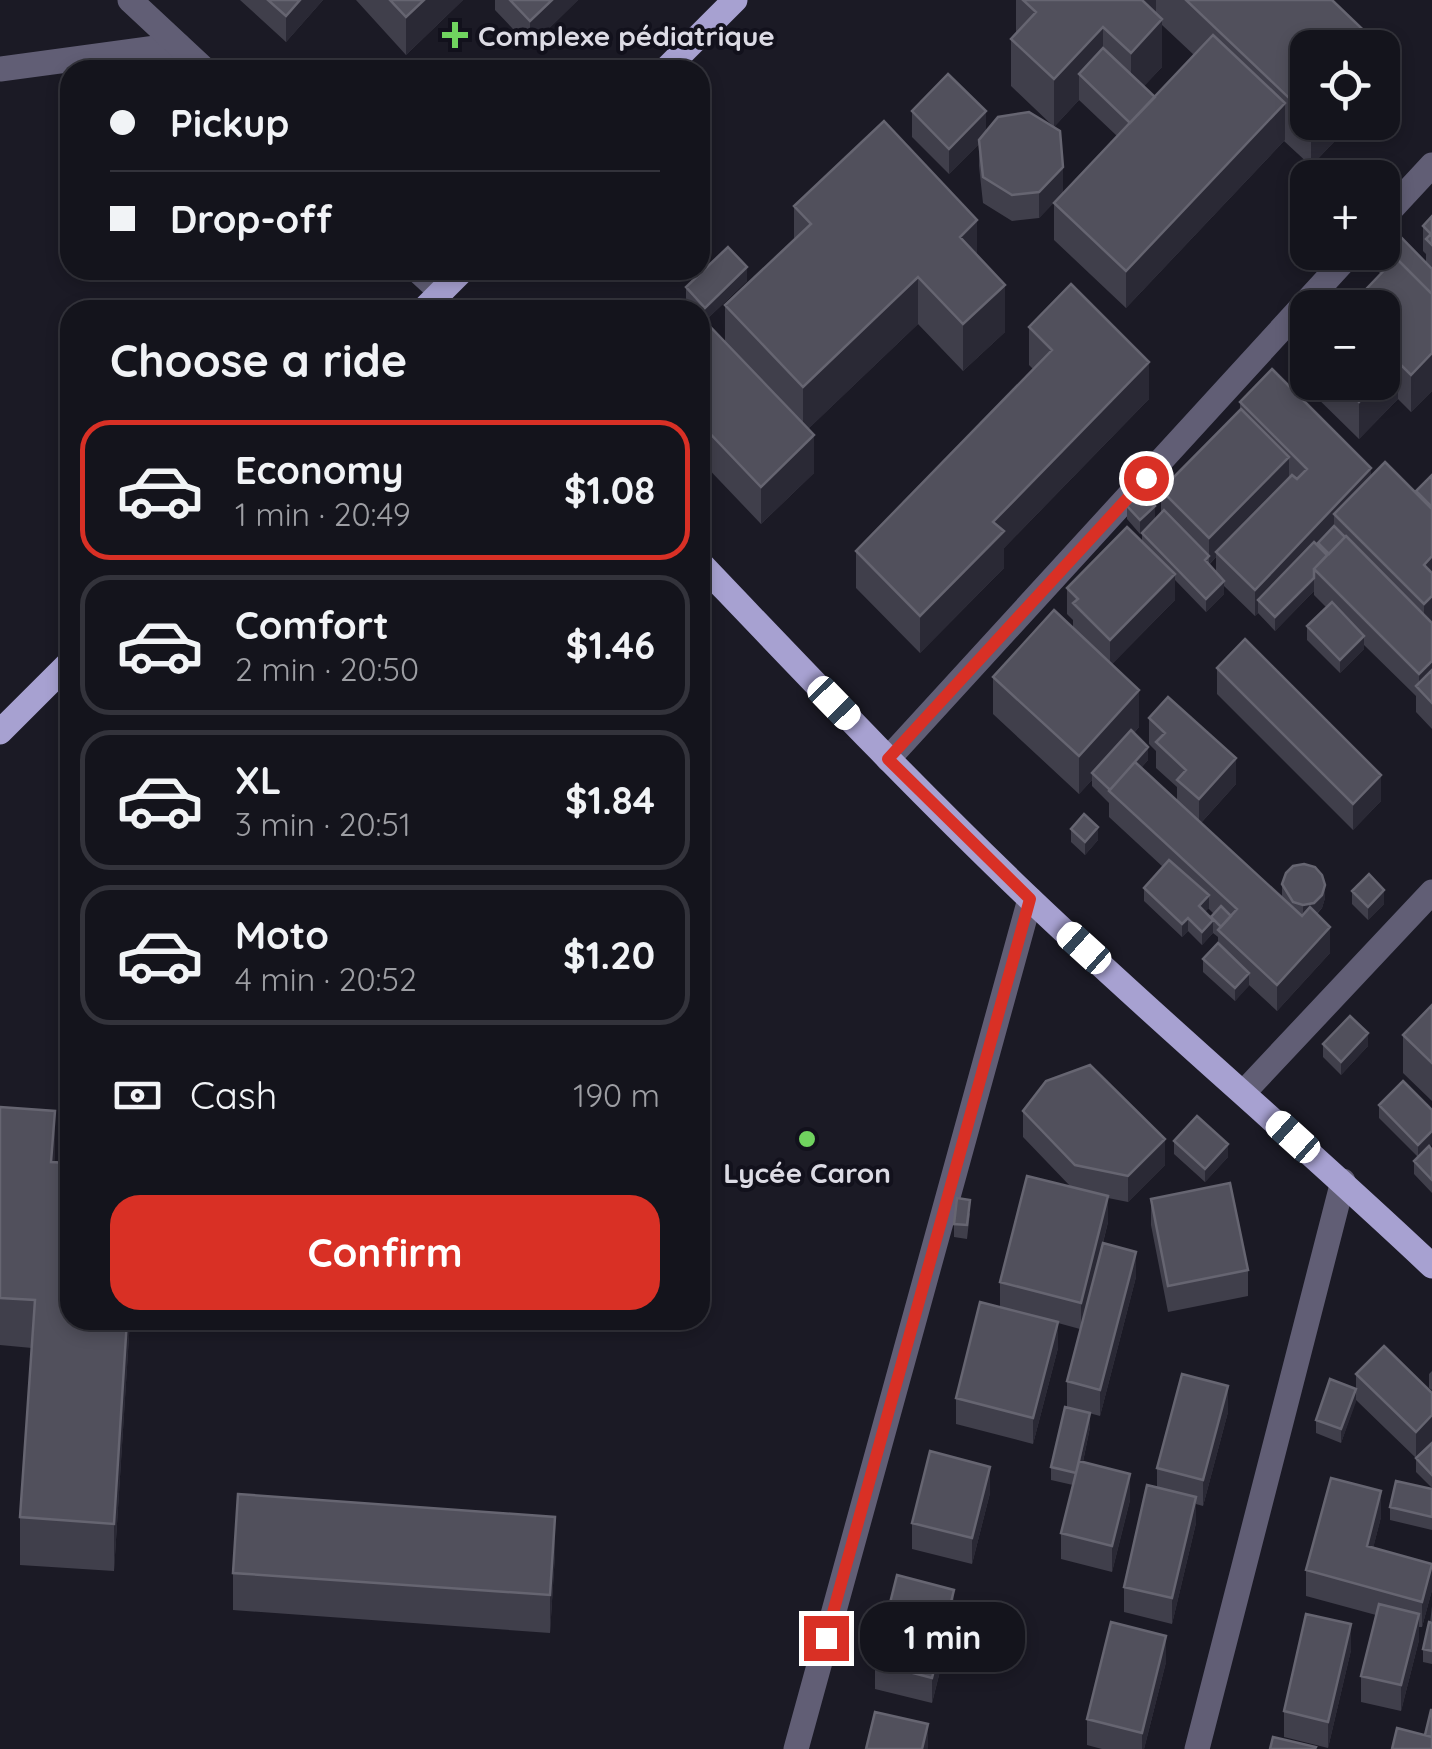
<!DOCTYPE html>
<html lang="en">
<head>
<meta charset="utf-8">
<style>
  body { margin:0; font-family:Quicksand,sans-serif; background:#212129; color:#f1f3f6; height:100vh; display:flex; flex-direction:column; font-size:38px; white-space:nowrap }
  * { box-sizing:border-box; margin:0 }
  p { font-size:32px; color:#9d9ea3 }
  .icon { flex:none; width:55px; height:55px; fill:none; stroke:currentColor; stroke-width:2; stroke-linecap:round; stroke-linejoin:round }
  .map { position:relative; flex:1; overflow:hidden }
  .sheet { position:absolute; left:60px; top:300px; width:650px; height:1030px; display:flex; flex-direction:column; background:#14141c; border-radius:30px; box-shadow:0 5px 15px #0003,0 0 0 2px #33333b }
  .sheet>* { flex:none }
  .top-card { position:absolute; left:60px; top:60px; width:650px; height:220px; border-radius:30px; box-shadow:0 5px 15px #0003,0 0 0 2px #33333b; display:grid; align-content:center; height:220px; padding:0 50px; background:#14141c }
  .buttons { position:absolute; left:1290px; top:30px; display:grid; gap:20px }
  .buttons a { display:grid; place-items:center; width:110px; height:110px; border-radius:20px; background:#14141c; box-shadow:0 5px 15px #0003,0 0 0 2px #33333b; font-size:50px }
  .end { position:absolute; width:45px; height:45px; margin:-22px; border:12px solid #d93025; background:#fff; box-shadow:0 0 0 5px #fff }
  .from { border-radius:50% }
  .bubble { position:absolute; height:70px; border-radius:30px; background:#14141c; box-shadow:0 5px 15px #0003,0 0 0 2px #33333b; font-size:32px; font-weight:800; line-height:70px; text-align:center }
  .car { position:absolute; width:30px; height:60px; margin:-30px -15px; border-radius:12px; box-shadow:0 0 8px 2px #0007; background:linear-gradient(#fff 24%,#345 0 40%,#fff 0 76%,#345 0 86%,#fff 0) }
  .top-card b { display:flex; align-items:center; gap:35px; height:95px; font-size:38px }
  .top-card b+b { border-top:2px solid #33333b }
  .top-card i { width:25px; height:25px; background:#f1f3f6 }
  ul { padding:0; list-style:none }
  li { display:flex; align-items:center; gap:30px; height:140px; margin:0 20px 15px; padding:0 30px; border:5px solid #33333b; border-radius:30px }
  li div { flex:1 }
  li b { display:block; font-size:38px }
  li em { font-style:normal; font-weight:800 }
  li.on { border-color:#d93025 }
  li>.icon { width:90px; height:90px; stroke-width:1.5 }
  h2 { padding:0 50px; font-size:45px; line-height:120px }
  .pay { display:flex; align-items:center; gap:25px; height:110px; padding:0 50px; font-size:38px }
  .pay p { margin-inline-start:auto }
  .cta { display:flex; gap:20px; margin-top:auto; padding:20px 50px }
  .cta a { flex:1; height:115px; border-radius:30px; background:#d93025; color:#fff; font-size:40px; font-weight:800; line-height:115px; text-align:center }
  .map>svg:first-child { display:block }
  .lines { fill:none; stroke-linecap:round; stroke-linejoin:round }
  .lane { stroke:#615e75; stroke-width:25 }
  .street { stroke:#615e75; stroke-width:25 }
  .primary { stroke:#a7a1d1; stroke-width:25 }
  .wall { fill:#403f4b; fill-rule:evenodd }
  .shaded-wall { fill:#2a2935 }
  .building { fill:#51505c; stroke:#666571; stroke-width:2.5 }
  .route { stroke:#d93025; stroke-width:12 }
  .poi-dot { fill:#70d35f; stroke:#12111c; stroke-width:4 }
  .labels { text-anchor:middle; dominant-baseline:central; stroke-width:8; stroke-linejoin:round; paint-order:stroke }
  .poi-label { font-size:28px; font-weight:bold; fill:#dcdbe4; stroke:#12111c; text-anchor:start }
</style>
</head>
<body>
<div class="map">
<svg width="1432" height="1749" viewBox="0 0 1432 1749">
  <rect width="100%" height="100%" fill="#1b1a25"/>
  <g class="lines">
    <!-- lane -->
    <path class="lane" d="M0,69L178,45"/>
    <!-- street -->
    <path class="street" d="M130,0L205,70
      M1382,219L1432,165
      M417,270L441,292
      M888,759L1352,252
      M1244,1092L1432,892
      M796,1749L1030,899
      M1197,1749L1343,1181"/>
    <!-- primary -->
    <path class="primary" d="M665,70L735,0
      M423,310L463,270
      M700,563C808,676 916,790 1029,898C1161,1024 1300,1141 1432,1266
      M0,732L70,662"/>
  </g>
  <!-- wall -->
  <path class="wall" d="M240,0H323L286,42Z
    M356,0H463L406,55Z
    M495,0H578L530,47L495,10Z
    M1016,0H1332L1380,48H1308V122H1353L1311,166L1284,141L1126,308L1054,240V203L1117,136L1079,100L1054,127L1011,86V39L1016,33ZM1162,25L1194,55L1155,97L1144,86L1162,67Z
    M912,111L986,132L1063,193L1039,218L1012,221L983,203L979,166V144L949,174L912,137Z
    M794,206L977,256L1005,332L963,371L918,324L808,429L814,473L761,524L700,460V316L725,342V305L794,239Z
    M1432,216V391L1411,412L1398,399L1359,439L1306,387V350L1308,348V382H1382L1381,274L1374,268V254L1426,263V254L1423,251V226Z
    M747,281L705,321L700,316V310H695L686,300V287Z
    M1029,327L1149,399L1004,548V568L920,653L856,588V551L1033,369L1029,365Z
    M1240,402L1371,475L1416,493L1432,475V729L1416,712V696L1364,645V649L1340,673L1307,640V626L1326,607L1314,595V591L1275,631L1258,613L1255,616L1224,586V594L1206,612L1175,580V600L1112,664L1139,727L1134,733L1148,760L1141,768L1177,801V787L1156,768V751L1149,744V718L1236,784L1201,823L1282,897V884L1325,898L1322,908L1317,914L1330,953L1277,1011L1249,985L1235,1001L1203,972V959L1218,943V937L1213,933L1202,945L1188,931L1182,937L1144,901V888L1163,867L1109,817V803L1092,786V780L1079,794L993,714V677L1073,628V620L1067,614V588L1142,541V533L1148,526L1140,534L1127,519V506L1155,519L1161,513V490L1240,410ZM1216,557V572L1209,565ZM1208,908L1214,914L1211,918L1205,912Z
    M1217,668L1381,801L1353,830L1217,694Z
    M1071,829L1098,840L1085,855L1071,842Z
    M1352,891L1384,904L1368,920L1352,904Z
    M1432,1005V1101L1403,1073V1035Z
    M1323,1044L1368,1046L1341,1075L1323,1057Z
    M1379,1105L1432,1150V1193L1414,1174V1161L1418,1157L1379,1118Z
    M0,1107L55,1162L70,1320H130L114,1571L20,1565V1517L32,1348L0,1345Z
    M1023,1111L1165,1165L1128,1202L1108,1198V1222L1103,1243L1136,1277L1100,1416L1067,1407V1381L1080,1329L1058,1323V1348L1033,1444L956,1424V1398L1000,1307V1282L1071,1187L1023,1137Z
    M1174,1141L1228,1157L1205,1182L1174,1154Z
    M1151,1199L1248,1270V1296L1168,1312L1151,1225Z
    M970,1213L967,1239L954,1237V1224Z
    M1432,1371V1390L1429,1388V1374Z
    M1356,1374L1432,1393V1441L1416,1458L1356,1400L1341,1443L1316,1433V1420L1356,1389Z
    M1228,1412L1203,1506L1196,1504V1523L1172,1624L1124,1612V1587L1157,1488V1468Z
    M1090,1427L1083,1462L1130,1500L1112,1572L1061,1559V1533L1073,1485L1051,1480V1467Z
    M1432,1443V1488L1416,1472V1458Z
    M1432,1489V1530L1390,1520V1507Z
    M990,1493L972,1564L912,1549V1523Z
    M1381,1517L1373,1548L1432,1590L1422,1627H1419V1640L1401,1711L1361,1702V1676L1376,1615L1306,1596V1570Z
    M555,1554L550,1633L233,1610V1573Z
    M1432,1606V1664L1423,1662V1649L1430,1623Z
    M954,1615L932,1703L875,1689V1663Z
    M1351,1650L1328,1748L1284,1737V1711Z
    M1166,1662L1144,1749H1102L1087,1745V1719Z"/>
  <!-- shaded-wall -->
  <path class="shaded-wall" d="M300,0H323L286,42V16Z
    M424,0H463L406,55V17Z
    M552,0H578L530,47V21Z
    M1134,0H1156V18Z
    M1162,19V67L1131,100V53Z
    M1103,27V74H1079V100L1054,127V79Z
    M1285,103V140L1126,308V271Z
    M986,111V137L949,174V149Z
    M1311,122H1353L1311,166Z
    M1063,167V193L1039,218V192Z
    M977,220V268L960,237Z
    M747,267V281L705,321V308Z
    M918,277V324L803,434V387Z
    M1005,285V332L963,371V324Z
    M1432,353V391L1411,412V375Z
    M1149,362V399L1004,548V568L920,653V616L993,522Z
    M1398,362V399L1359,439V402L1377,382H1382V377Z
    M814,435V473L761,524V487Z
    M1289,457V483L1216,552V557L1209,564V538Z
    M1371,468V494L1334,514V534L1318,543V550L1258,600V613L1255,616V590Z
    M1155,506V520L1140,534V520Z
    M1432,556V582L1424,565Z
    M1175,574V600L1110,666V640Z
    M1314,578V591L1275,631V617Z
    M1224,581V594L1206,612V599Z
    M1432,596V622L1424,629V604Z
    M1364,636V649L1340,673V660Z
    M1432,661V687L1419,690V674Z
    M1139,690V727L1095,776L1092,773V780L1079,794V756Z
    M1148,747V760L1115,797L1110,790Z
    M1236,758V784L1199,825V799Z
    M1381,775V801L1353,830V804Z
    M1098,827V840L1085,855V842Z
    M1325,885V898L1322,908L1314,916L1303,919V905Z
    M1384,890V904L1368,920V907Z
    M1209,895V908L1199,919V906Z
    M1188,918V931L1182,937V924Z
    M1213,920V933L1202,945V932Z
    M1330,927V953L1277,1011V985Z
    M1249,973V986L1235,1001V988Z
    M1368,1033V1046L1341,1075V1062Z
    M55,1111V1158L51,1209V1162Z
    M1432,1131V1145L1418,1158V1145Z
    M1165,1139V1165L1128,1202V1176Z
    M1228,1144V1157L1205,1182V1169Z
    M1108,1196V1222L1081,1329V1303Z
    M1136,1252V1277L1100,1416V1390Z
    M127,1320H130L114,1571V1524Z
    M1058,1322V1348L1033,1444V1418Z
    M1228,1386V1412L1203,1506V1480Z
    M1356,1389V1402L1341,1443V1429Z
    M1090,1413V1427L1078,1486V1473Z
    M1432,1415V1441L1416,1458V1432Z
    M990,1467V1493L972,1564V1538Z
    M1130,1474V1500L1112,1572V1546Z
    M1381,1491V1517L1367,1572V1546Z
    M1196,1497V1523L1172,1624V1598Z
    M555,1517V1554L550,1633V1595Z
    M1432,1564V1590L1422,1627V1602Z
    M954,1590V1615L932,1703V1678Z
    M1419,1614V1640L1401,1711V1685Z
    M1351,1624V1650L1328,1748V1722Z
    M1166,1636V1662L1144,1749H1142V1733Z
    M928,1724V1749H922Z"/>
  <!-- building -->
  <path class="building" d="M268,0H300L286,16Z
    M390,0H424L406,17Z
    M510,0H552L530,21Z
    M1023,0H1142L1162,19L1131,53L1103,27L1054,79L1011,39L1036,12Z
    M1186,0H1332L1380,46L1379,48H1308V116Z
    M1213,35L1285,103L1126,271L1054,203Z
    M1103,48L1155,97L1130,123L1079,74Z
    M948,74L986,111L949,149L912,111Z
    M1029,112L1060,131L1063,167L1039,192L1012,195L983,177L979,140L998,117Z
    M884,121L977,220L960,237L1005,285L963,324L918,277L803,387L725,305L811,224L794,206Z
    M1432,216V245L1426,239L1431,234L1423,226Z
    M1397,233L1432,269V294L1396,258L1387,268L1374,254L1376,252H1382V246Z
    M728,247L747,267L705,308L686,287Z
    M1396,258L1432,294V353L1411,375L1398,362L1382,377V308H1348Z
    M1071,284L1149,362L993,522L1004,531L920,616L856,551L1052,350L1029,327Z
    M700,316L814,435L761,487L700,423Z
    M1272,369L1371,468L1255,590L1216,552L1292,475L1297,479L1307,469L1240,402Z
    M1339,382H1377L1359,402Z
    M1241,409L1289,457L1209,538L1161,490Z
    M1385,462L1432,509V556L1424,565L1432,573V596L1424,604L1334,514Z
    M1432,475V507L1416,491Z
    M1141,492L1155,506L1140,520L1127,506Z
    M1164,510L1209,556L1205,560L1224,581L1206,599L1142,533Z
    M1334,526L1345,537L1329,554L1318,543Z
    M1127,527L1175,574L1110,640L1073,603L1078,599L1067,588Z
    M1346,536L1432,623V661L1419,674L1314,569Z
    M1314,542L1327,555L1314,569V578L1275,617L1258,600Z
    M1332,602L1364,636L1340,660L1307,626Z
    M1054,610L1139,690L1079,756L993,677Z
    M1245,639L1381,775L1353,804L1217,668Z
    M1432,670V703L1416,686Z
    M1168,697L1236,758L1199,799L1177,780L1186,770L1156,742L1165,733L1149,718Z
    M1131,730L1148,747L1110,790L1092,773Z
    M1135,762L1302,916L1310,907L1330,927L1277,985L1218,930L1237,909L1109,791Z
    M1084,814L1098,827L1085,842L1071,829Z
    M1169,860L1209,895L1199,906L1213,920L1202,932L1188,918L1182,924L1144,888Z
    M1304,864L1315,867L1322,875L1325,885L1322,895L1314,903L1303,905L1293,902L1282,884L1286,873L1293,866Z
    M1369,874L1384,890L1368,907L1352,891Z
    M1221,906L1231,916L1221,927L1211,917Z
    M1218,943L1249,973L1235,988L1203,959Z
    M1432,1005V1063L1403,1035Z
    M1350,1016L1368,1033L1341,1062L1323,1044Z
    M1090,1065L1165,1139L1128,1176L1075,1165L1023,1111L1046,1081Z
    M1403,1081L1432,1110V1131L1418,1145L1379,1105Z
    M0,1107L55,1111L51,1162L70,1163V1320H127L114,1524L20,1517L35,1300L0,1298Z
    M1197,1116L1228,1144L1205,1169L1174,1141Z
    M1429,1146L1432,1150V1180L1414,1161Z
    M1027,1176L1108,1196L1081,1303L1000,1282Z
    M1230,1183L1248,1270L1168,1286L1151,1199Z
    M957,1198L970,1200L967,1225L954,1224Z
    M1103,1243L1136,1252L1100,1390L1067,1381Z
    M980,1302L1058,1322L1033,1418L956,1398Z
    M1384,1346L1432,1393V1415L1416,1432L1356,1374Z
    M1182,1374L1228,1386L1203,1480L1157,1468Z
    M1330,1379L1356,1389L1341,1429L1316,1420Z
    M1065,1407L1090,1413L1076,1473L1051,1467Z
    M1432,1443V1475L1416,1458Z
    M930,1451L990,1467L972,1538L912,1523Z
    M1079,1461L1130,1474L1112,1546L1061,1533Z
    M1331,1478L1381,1491L1367,1546L1432,1564L1422,1602L1306,1570Z
    M1396,1481L1432,1489V1517L1390,1507Z
    M1147,1485L1196,1497L1172,1598L1124,1587Z
    M238,1494L555,1517L550,1595L233,1573Z
    M897,1575L954,1590L932,1678L875,1663Z
    M1379,1604L1419,1614L1401,1685L1361,1676Z
    M1306,1614L1351,1624L1328,1722L1284,1711Z
    M1111,1622L1166,1636L1142,1733L1087,1719Z
    M1429,1622L1432,1623V1651L1423,1649Z
    M1431,1710H1432V1737L1425,1735Z
    M875,1712L928,1724L922,1749H866Z
    M1397,1728L1432,1737V1749H1392Z
    M1273,1737L1316,1747L1315,1749H1270Z"/>
  <g class="lines">
    <!-- route -->
    <path class="route" d="M826,1638L1030,899L888,759L1146,478"/>
  </g>
  <!-- markers -->
  <g class="poi-dot">
    <path d="M450 20h10v10h10v10h-10v10h-10v-10h-10v-10h10z"/>
    <circle cx="807" cy="1139" r="10"/>
  </g>
  <g class="labels">
    <!-- poi labels -->
    <g class="poi-label">
      <text x="478" y="35">Complexe pédiatrique</text>
      <text x="807" y="1172" text-anchor="middle">Lycée Caron</text>
    </g>
  </g>
</svg>
<div class="buttons">
<a><svg class="icon" aria-label="locate" viewBox="0 0 24 24"><circle cx="12" cy="12" r="6"/><path d="M12 2v4M12 18v4M2 12h4M18 12h4"/></svg></a>
<a>+</a>
<a>−</a>
</div>
<i class="end from" style="left:1146px;top:478px"></i>
<i class="end" style="left:826px;top:1638px"></i>
<div class="bubble" style="left:860px;top:1602px;width:165px">1 min</div>
<i class="car" style="left:834px;top:703px;rotate:136deg"></i>
<i class="car" style="left:1084px;top:948px;rotate:312deg"></i>
<i class="car" style="left:1293px;top:1137px;rotate:312deg"></i>
<div class="top-card">
<b><i class="from"></i>Pickup</b>
<b><i></i>Drop-off</b>
</div>
<section class="sheet">
<h2>Choose a ride</h2>
<ul>
<li class="on"><svg class="icon" aria-label="car" viewBox="0 0 24 24"><path d="M5 17H2v-5l4-1 3-4h7l3 4 3 1v5h-3M9 17h6M6 11h13"/><circle cx="7" cy="17" r="2"/><circle cx="17" cy="17" r="2"/></svg><div><b>Economy</b><p>1 min · 20:49</p></div><em>$1.08</em></li>
<li><svg class="icon" aria-label="car" viewBox="0 0 24 24"><path d="M5 17H2v-5l4-1 3-4h7l3 4 3 1v5h-3M9 17h6M6 11h13"/><circle cx="7" cy="17" r="2"/><circle cx="17" cy="17" r="2"/></svg><div><b>Comfort</b><p>2 min · 20:50</p></div><em>$1.46</em></li>
<li><svg class="icon" aria-label="car" viewBox="0 0 24 24"><path d="M5 17H2v-5l4-1 3-4h7l3 4 3 1v5h-3M9 17h6M6 11h13"/><circle cx="7" cy="17" r="2"/><circle cx="17" cy="17" r="2"/></svg><div><b>XL</b><p>3 min · 20:51</p></div><em>$1.84</em></li>
<li><svg class="icon" aria-label="car" viewBox="0 0 24 24"><path d="M5 17H2v-5l4-1 3-4h7l3 4 3 1v5h-3M9 17h6M6 11h13"/><circle cx="7" cy="17" r="2"/><circle cx="17" cy="17" r="2"/></svg><div><b>Moto</b><p>4 min · 20:52</p></div><em>$1.20</em></li>
</ul>
<div class="pay"><svg class="icon" aria-label="cash" viewBox="0 0 24 24"><path d="M3 7h18v10H3z"/><circle cx="12" cy="12" r="2"/></svg>Cash<p>190 m</p></div>
<div class="cta"><a>Confirm</a></div>
</section>
</div>
</body>
</html>
